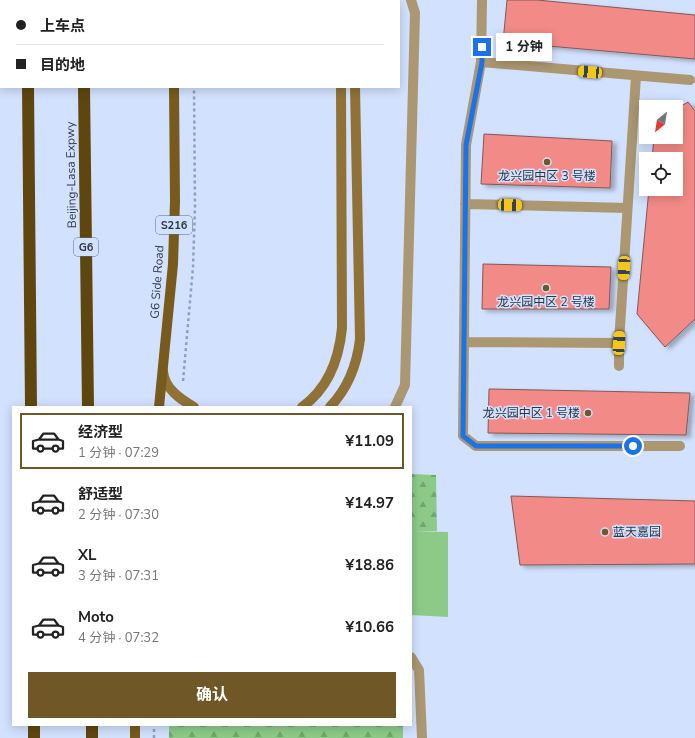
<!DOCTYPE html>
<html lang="zh">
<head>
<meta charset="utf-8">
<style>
  body { margin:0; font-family:"Nunito Sans","Noto Sans SC",sans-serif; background:#f6f6f6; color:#222; height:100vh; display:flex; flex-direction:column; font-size:15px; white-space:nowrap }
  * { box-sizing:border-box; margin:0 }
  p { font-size:13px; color:#767676 }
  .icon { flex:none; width:22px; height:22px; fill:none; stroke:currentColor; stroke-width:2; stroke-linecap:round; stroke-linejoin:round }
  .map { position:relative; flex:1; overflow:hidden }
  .sheet { position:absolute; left:12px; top:406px; width:400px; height:320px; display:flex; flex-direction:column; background:#fff; border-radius:0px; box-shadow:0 2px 10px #0003 }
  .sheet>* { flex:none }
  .hud { position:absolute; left:0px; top:0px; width:400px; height:88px; box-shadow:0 2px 10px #0003; display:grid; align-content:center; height:88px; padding:0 16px; background:#fff }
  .needle { width:26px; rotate:210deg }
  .tools { position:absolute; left:639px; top:100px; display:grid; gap:8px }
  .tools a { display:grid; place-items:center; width:44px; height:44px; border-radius:0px; background:#fff; box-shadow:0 2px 10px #0003; font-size:20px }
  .end { position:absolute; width:18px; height:18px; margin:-9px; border:5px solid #1a73e8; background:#fff; box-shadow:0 0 0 2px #fff }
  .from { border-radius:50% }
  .bubble { position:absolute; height:28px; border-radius:0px; background:#fff; box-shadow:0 2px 10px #0003; font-size:13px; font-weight:700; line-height:28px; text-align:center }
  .car { position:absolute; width:12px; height:24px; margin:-12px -6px; border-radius:5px; box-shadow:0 0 3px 1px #0007; background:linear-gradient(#f5c518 24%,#345 0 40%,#f5c518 0 76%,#345 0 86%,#f5c518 0) }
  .hud b { display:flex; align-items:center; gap:14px; height:38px; font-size:15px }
  .hud b+b { border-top:1px solid #e0e0e0 }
  .hud i { width:10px; height:10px; background:#222 }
  ul { padding:7px 0 0; list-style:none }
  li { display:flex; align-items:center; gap:12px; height:56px; margin:0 8px 6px; padding:0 8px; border:2px solid transparent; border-radius:0px }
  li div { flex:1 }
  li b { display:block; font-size:15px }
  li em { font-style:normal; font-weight:700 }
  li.selected { border-color:#6f5728 }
  li>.icon { width:36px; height:36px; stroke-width:1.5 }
  .primary-button { display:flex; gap:8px; margin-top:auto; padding:8px 16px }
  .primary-button a { flex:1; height:46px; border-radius:0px; background:#6f5728; color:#fff; font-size:16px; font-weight:700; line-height:46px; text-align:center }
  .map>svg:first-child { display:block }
  .grass { fill:#8dca88 }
  .forest { fill:url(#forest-firs) }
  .building { fill:#f28a87; stroke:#815957; filter:url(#shadow) }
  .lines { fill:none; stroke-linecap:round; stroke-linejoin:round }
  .path { stroke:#939fb6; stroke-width:2.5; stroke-dasharray:3 3; stroke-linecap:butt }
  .street { stroke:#ab9771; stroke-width:10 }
  .secondary { stroke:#907237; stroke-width:10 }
  .primary { stroke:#775a1c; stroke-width:10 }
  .highway { stroke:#5f460f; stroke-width:12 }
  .route { stroke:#1a73e8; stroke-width:5 }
  .poi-dot { fill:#6f5728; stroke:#d2e1fe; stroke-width:1.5 }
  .labels { text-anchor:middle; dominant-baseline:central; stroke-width:3; stroke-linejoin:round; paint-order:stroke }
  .shield { fill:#d2e1fe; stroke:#5e697b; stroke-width:1 }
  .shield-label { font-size:11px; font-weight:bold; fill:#2d3543 }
  .street-label { font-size:12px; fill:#2d3543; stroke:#d2e1fe }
  .poi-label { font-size:12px; fill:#2d3543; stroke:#d2e1fe }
</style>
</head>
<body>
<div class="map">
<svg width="695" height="738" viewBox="0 0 695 738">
  <defs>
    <pattern id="forest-firs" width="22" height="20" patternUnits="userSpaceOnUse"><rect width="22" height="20" fill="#8dca88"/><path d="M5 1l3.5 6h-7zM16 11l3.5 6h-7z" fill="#74a571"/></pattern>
    <filter id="shadow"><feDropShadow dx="4.5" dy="2.5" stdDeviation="2" flood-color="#0004"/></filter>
  </defs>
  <rect width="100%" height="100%" fill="#d2e1fe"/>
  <!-- grass -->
  <path class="grass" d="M411,531L448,532V617L411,615Z"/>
  <!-- forest -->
  <path class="forest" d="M411,474L436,475L437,531H411Z
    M169,725H403V738H169Z"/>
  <!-- building -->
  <path class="building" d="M507,0H537L695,15V59L503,42Z
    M688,102L695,111V319L665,347L637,314L649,189H676V159H652L654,137H676V109Z
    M484,134L612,141L610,188L481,184Z
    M483,264L611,267L609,309H482Z
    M489,389L690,393L686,435L488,433Z
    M511,496L695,501V564L520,565Z"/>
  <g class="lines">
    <!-- path -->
    <path class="path" d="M194,0V1
      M228,0V1
      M183,381L193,267L195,206L194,87
      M154,738V725"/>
    <!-- street -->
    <path class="street" d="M482,0L481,62L466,145L463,436L476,446H680
      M481,62L690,80
      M465,204L627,208
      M464,342L619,343
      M619,366V343L636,76
      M395,407L405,385L415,13L411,0
      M411,657L419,670L422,738"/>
    <!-- secondary -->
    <path class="secondary" d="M304,0L306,1
      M330,0L331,1
      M163,371C164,388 180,399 194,407
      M302,407C329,388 339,359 342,328L341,87
      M330,407C348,388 357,365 360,339L355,87"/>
    <!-- primary -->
    <path class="primary" d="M173,0V1
      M159,407L173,264L175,201L174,87
      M135,738V725"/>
    <!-- highway -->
    <path class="highway" d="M27,0V1
      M83,0V1
      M28,87L31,407
      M84,87L88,407
      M34,725V738
      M92,725V738"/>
  </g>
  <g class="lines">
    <!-- route -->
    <path class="route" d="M482,47V62L466,145L463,436L476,446H633"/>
  </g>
  <!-- markers -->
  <g class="poi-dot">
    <circle cx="547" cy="162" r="4"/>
    <circle cx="546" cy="288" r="4"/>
    <circle cx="588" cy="413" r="4"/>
    <circle cx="605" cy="532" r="4"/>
  </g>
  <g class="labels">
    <!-- shield labels -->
    <g class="shield">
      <rect x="156" y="216" width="36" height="18" rx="3"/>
      <rect x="74" y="238" width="24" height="18" rx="3"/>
    </g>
    <g class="shield-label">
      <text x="174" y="225">S216</text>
      <text x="86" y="247">G6</text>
    </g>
    <!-- street labels -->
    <g class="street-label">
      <text transform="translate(71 175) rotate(-91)">Beijing-Lasa Expwy</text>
      <text transform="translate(157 282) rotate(-86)">G6 Side Road</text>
    </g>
    <!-- poi labels -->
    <g class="poi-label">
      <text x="547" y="176">龙兴园中区 3 号楼</text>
      <text x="546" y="302">龙兴园中区 2 号楼</text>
      <text x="580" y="413" text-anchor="end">龙兴园中区 1 号楼</text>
      <text x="613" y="532" text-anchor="start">蓝天嘉园</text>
    </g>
  </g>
</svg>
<div class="tools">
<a><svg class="needle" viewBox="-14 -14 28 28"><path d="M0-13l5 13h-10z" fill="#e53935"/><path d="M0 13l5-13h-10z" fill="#767676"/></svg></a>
<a><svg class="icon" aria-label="locate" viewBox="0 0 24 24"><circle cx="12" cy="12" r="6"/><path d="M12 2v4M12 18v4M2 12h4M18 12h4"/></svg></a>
</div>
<i class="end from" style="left:633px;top:446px"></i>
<i class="end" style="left:482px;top:47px"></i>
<div class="bubble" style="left:496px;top:33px;width:56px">1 分钟</div>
<i class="car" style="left:590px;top:72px;rotate:275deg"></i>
<i class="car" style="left:510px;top:205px;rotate:92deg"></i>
<i class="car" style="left:624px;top:268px;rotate:183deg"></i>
<i class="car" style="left:619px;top:343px;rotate:3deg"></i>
<div class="hud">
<b><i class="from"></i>上车点</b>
<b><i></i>目的地</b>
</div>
<section class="sheet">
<ul>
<li class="selected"><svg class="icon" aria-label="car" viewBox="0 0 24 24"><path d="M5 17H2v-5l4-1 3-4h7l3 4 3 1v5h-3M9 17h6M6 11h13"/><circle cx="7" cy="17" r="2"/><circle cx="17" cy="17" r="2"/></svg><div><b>经济型</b><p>1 分钟 · 07:29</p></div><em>¥11.09</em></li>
<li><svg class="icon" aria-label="car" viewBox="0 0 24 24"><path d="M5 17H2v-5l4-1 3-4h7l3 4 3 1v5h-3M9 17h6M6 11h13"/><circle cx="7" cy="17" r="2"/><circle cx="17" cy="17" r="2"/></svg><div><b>舒适型</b><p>2 分钟 · 07:30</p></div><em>¥14.97</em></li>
<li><svg class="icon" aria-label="car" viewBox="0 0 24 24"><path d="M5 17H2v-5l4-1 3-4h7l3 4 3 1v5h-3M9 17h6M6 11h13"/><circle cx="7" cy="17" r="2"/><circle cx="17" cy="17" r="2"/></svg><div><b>XL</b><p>3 分钟 · 07:31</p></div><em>¥18.86</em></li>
<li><svg class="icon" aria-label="car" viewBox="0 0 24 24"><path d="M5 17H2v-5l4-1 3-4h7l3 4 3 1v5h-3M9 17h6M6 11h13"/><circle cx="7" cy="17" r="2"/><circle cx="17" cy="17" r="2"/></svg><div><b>Moto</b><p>4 分钟 · 07:32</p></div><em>¥10.66</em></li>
</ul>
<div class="primary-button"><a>确认</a></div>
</section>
</div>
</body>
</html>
